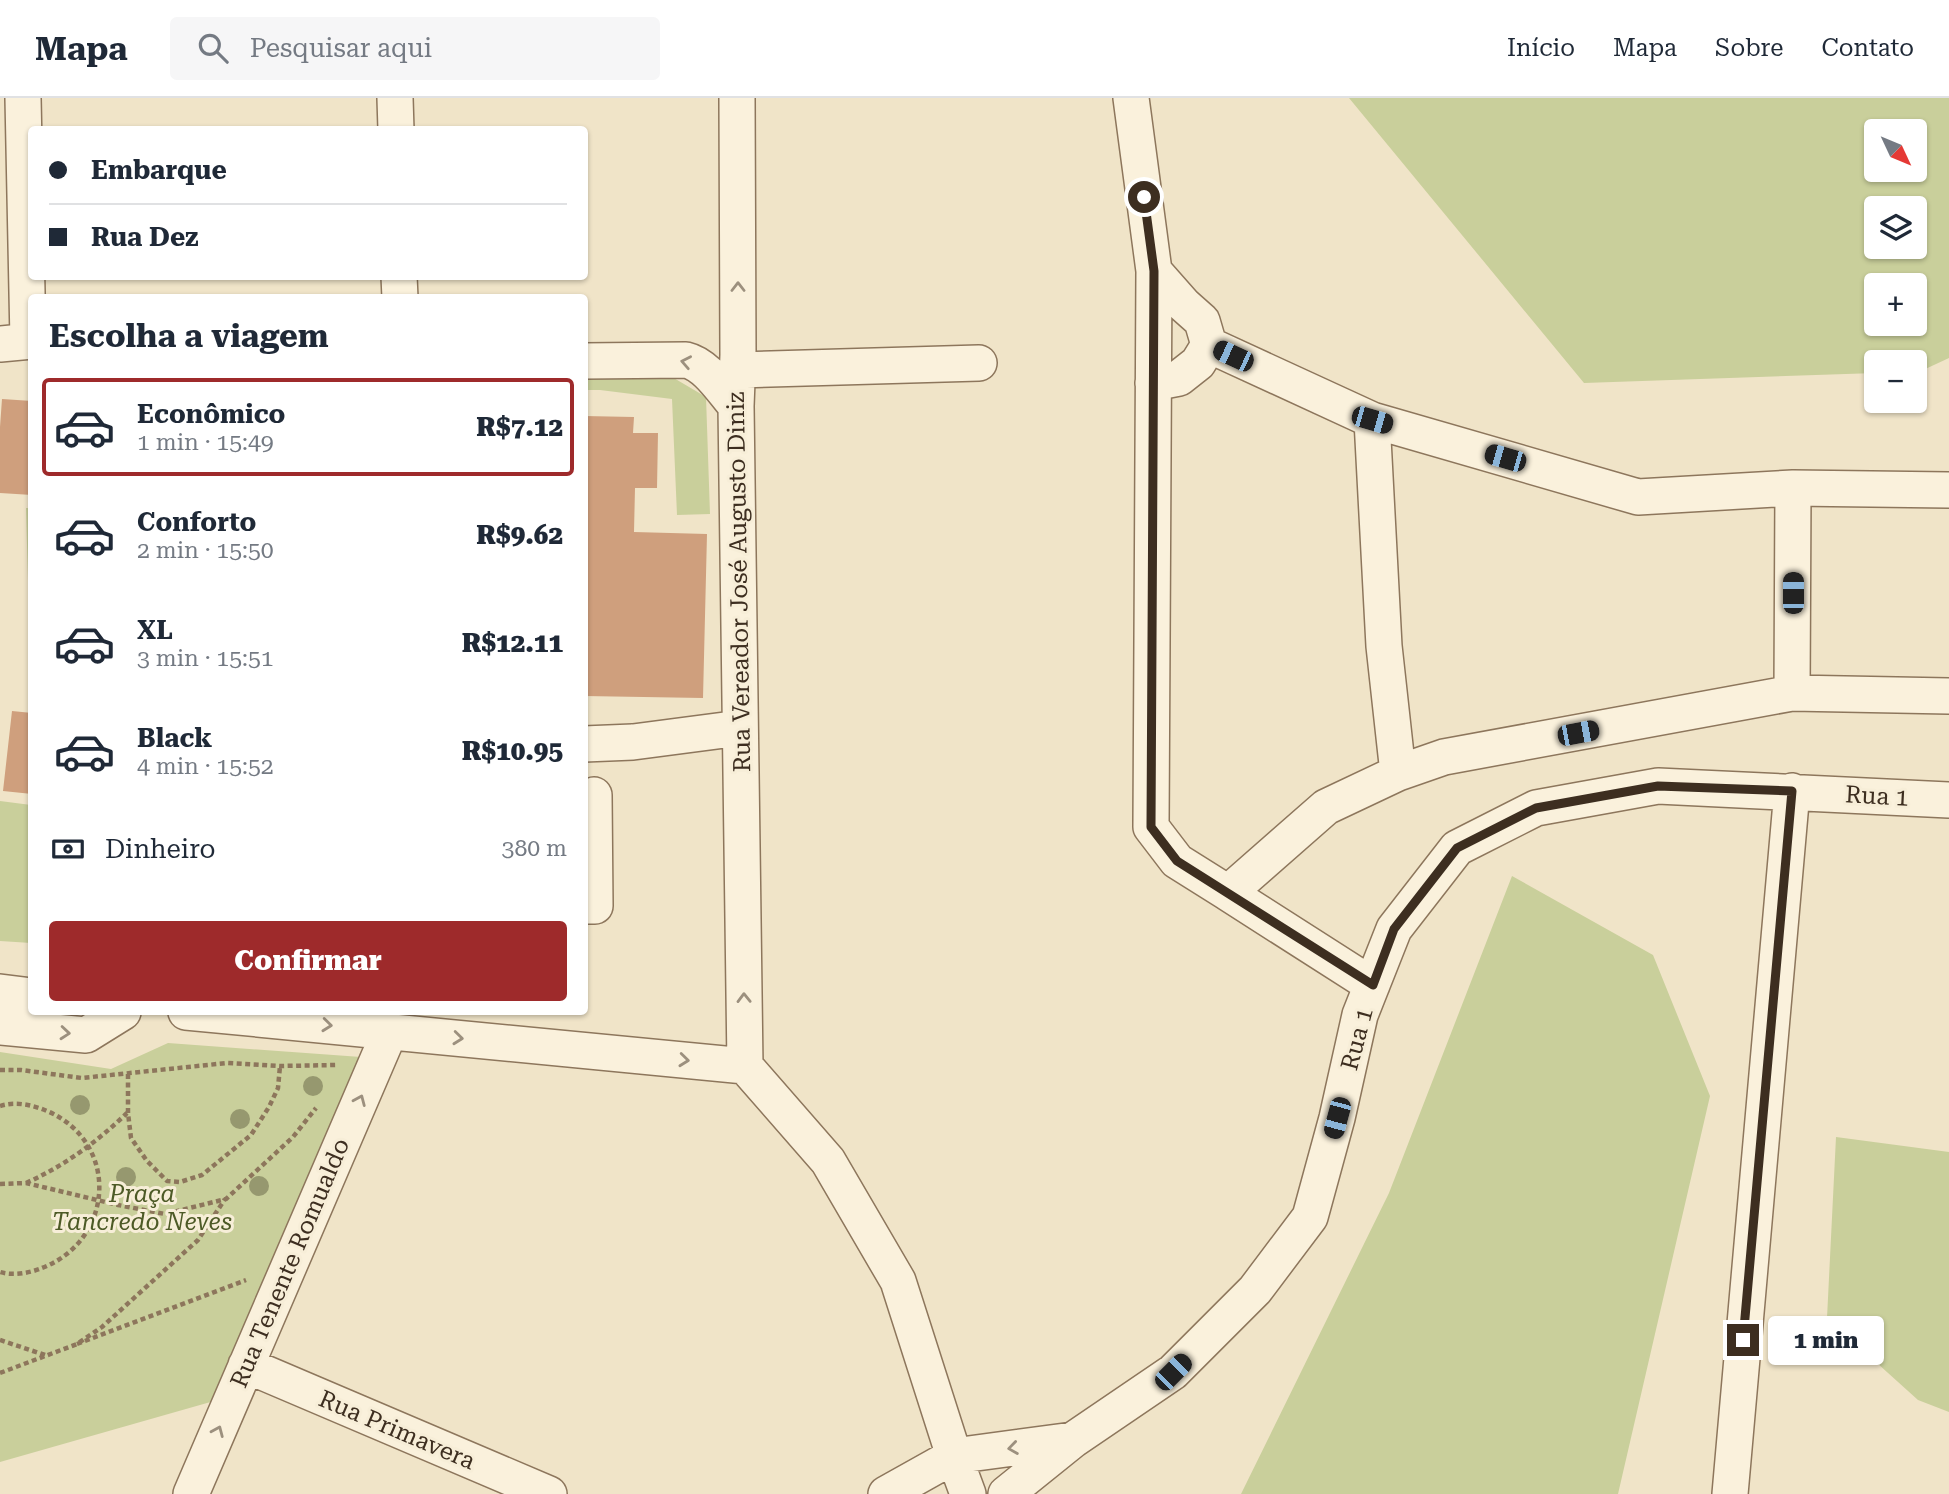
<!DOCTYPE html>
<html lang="pt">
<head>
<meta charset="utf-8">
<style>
  body { margin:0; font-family:"Roboto Serif",serif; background:#f6f6f7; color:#1f2937; height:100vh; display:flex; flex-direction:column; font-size:26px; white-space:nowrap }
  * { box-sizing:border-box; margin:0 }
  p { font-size:23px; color:#747a83 }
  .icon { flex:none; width:38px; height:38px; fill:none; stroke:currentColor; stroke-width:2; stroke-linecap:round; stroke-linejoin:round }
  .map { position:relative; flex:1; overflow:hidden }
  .details { position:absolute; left:28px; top:196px; width:560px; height:721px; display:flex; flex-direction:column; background:#fff; border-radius:7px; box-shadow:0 2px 5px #0004 }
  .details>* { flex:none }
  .hud { position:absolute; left:28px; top:28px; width:560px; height:154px; border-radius:7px; box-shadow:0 2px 5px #0004; display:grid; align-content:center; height:154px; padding:0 21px; background:#fff }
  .needle { width:46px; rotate:134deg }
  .controls { position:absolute; left:1864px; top:21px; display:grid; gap:14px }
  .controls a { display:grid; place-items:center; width:63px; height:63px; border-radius:7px; background:#fff; box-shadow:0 2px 5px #0004; font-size:35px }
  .end { position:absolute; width:32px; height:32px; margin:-16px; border:9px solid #3d2e20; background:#fff; box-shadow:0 0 0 4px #fff }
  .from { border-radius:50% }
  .bubble { position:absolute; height:49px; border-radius:7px; background:#fff; box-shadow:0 2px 5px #0004; font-size:23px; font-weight:800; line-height:49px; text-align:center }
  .car { position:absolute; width:21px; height:42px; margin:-21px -10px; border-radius:9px; box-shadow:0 0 5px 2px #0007; background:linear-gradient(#222 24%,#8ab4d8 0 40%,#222 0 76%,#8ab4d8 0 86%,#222 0) }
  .hud b { display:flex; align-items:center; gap:24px; height:66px; font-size:26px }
  .hud b+b { border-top:2px solid #e0e1e3 }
  .hud i { width:18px; height:18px; background:#1f2937 }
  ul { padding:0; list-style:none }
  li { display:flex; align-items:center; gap:21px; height:98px; margin:0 14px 10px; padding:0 7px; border:4px solid transparent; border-radius:7px }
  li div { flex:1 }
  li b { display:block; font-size:26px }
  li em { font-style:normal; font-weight:800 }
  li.active { border-color:#9e2a2b }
  li>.icon { width:63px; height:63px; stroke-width:1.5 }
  h2 { padding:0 21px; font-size:32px; line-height:84px }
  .pay { display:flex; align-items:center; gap:18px; height:77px; padding:0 21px; font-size:26px }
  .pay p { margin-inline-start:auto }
  .button { display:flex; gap:14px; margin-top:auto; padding:14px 21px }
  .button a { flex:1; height:80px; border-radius:7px; background:#9e2a2b; color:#fff; font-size:28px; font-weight:800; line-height:80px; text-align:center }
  header { display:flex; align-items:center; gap:42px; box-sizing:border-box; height:98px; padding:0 35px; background:#fff; border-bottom:2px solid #e0e1e3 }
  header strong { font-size:33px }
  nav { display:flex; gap:38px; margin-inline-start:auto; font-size:24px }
  .search { width:490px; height:63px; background:#f6f6f7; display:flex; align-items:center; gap:18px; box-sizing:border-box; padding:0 24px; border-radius:7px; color:#747a83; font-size:26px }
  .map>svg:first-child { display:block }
  .green { fill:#c9cf9b; fill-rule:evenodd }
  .building { fill:#cf9f7d }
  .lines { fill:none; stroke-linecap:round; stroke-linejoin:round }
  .minor-casing { stroke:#8d765c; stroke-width:38 }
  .path { stroke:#8d765c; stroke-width:4.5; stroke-dasharray:5 3.5; stroke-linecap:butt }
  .minor { stroke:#faf1dc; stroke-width:35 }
  .tree { fill:#96986f }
  .oneway { stroke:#9c907e }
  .route { stroke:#3d2e20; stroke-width:9 }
  .labels { text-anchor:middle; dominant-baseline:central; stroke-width:6; stroke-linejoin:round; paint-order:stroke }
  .street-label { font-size:24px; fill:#3d2e20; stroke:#f7eed8 }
  .park-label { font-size:24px; font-style:italic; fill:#4d5a26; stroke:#f7eed8 }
</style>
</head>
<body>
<header>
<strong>Mapa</strong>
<div class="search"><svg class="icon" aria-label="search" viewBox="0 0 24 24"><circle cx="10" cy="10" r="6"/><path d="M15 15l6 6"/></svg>Pesquisar aqui</div>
<nav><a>Início</a><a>Mapa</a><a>Sobre</a><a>Contato</a></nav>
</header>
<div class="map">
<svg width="1949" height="1396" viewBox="0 0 1949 1396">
  <rect width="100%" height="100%" fill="#f0e4c8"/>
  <!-- green -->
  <path class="green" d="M1349,0H1949V260L1921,273H1915L1914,264H1876V275L1584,285ZM1876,33H1914V72H1876ZM1876,110H1914V149H1876ZM1876,187H1914V226H1876Z
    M667,276L706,299L710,416L677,417L672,301L600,292H585L584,277Z
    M26,410H32L31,580L30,556Z
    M0,703L31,707V845L0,843Z
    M1512,778L1653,857L1710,998L1618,1396H1241L1389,1095Z
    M168,945L361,959L214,1303L0,1364V954L111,971Z
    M1836,1039L1949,1054V1314L1918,1302L1827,1220Z"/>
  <!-- building -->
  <path class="building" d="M2,301L32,303V397L0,395V329Z
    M584,318L634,319L633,335H658L657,390H635L634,434L707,436L703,600L584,598Z
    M12,613L32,615V696L3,693Z"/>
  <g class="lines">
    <!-- minor casing -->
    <g class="minor-casing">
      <path id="minor" d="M23,0L28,243
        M395,0L396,32
        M737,0L738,257L736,308L745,968
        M1131,0L1154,173L1151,729L1177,763L1228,795L1326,709L1398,675L1444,659L1792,595L1793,390
        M399,178L400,200
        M0,246L32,243
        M1209,247L1372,322L1638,399L1793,390L1949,392
        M584,263L686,262C707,267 722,292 736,308
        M738,272L979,265
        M1153,285L1179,280L1198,265L1209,247L1202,223L1184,207L1154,173
        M1372,322L1384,548L1398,675
        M1792,595L1949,598
        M584,646L633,644L740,630
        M1228,795L1372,887
        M584,808H595L594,697
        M0,894L32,898
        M186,914L745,968
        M0,929L86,937L123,914
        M745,968L828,1063L898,1183L954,1358L968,1396
        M246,1267L549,1396
        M191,1396L390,933
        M886,1396L954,1358L1073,1342
        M1006,1396L1073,1342L1173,1274L1255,1192L1310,1119L1337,1020L1360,917L1394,831L1457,750L1536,710L1658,688L1949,702
        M1730,1396L1792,693"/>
    </g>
    <!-- path -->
    <path class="path" d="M0,972H21L82,980L227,965L280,968L337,967
      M128,976V1015L131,1040L147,1063L167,1083L180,1084L202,1077L251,1037L269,1009L278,990L280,968
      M0,1008C15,1003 33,1007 47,1013C120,1044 115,1142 42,1170C30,1175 13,1178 0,1174
      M26,1085C64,1068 97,1044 127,1015
      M0,1086L26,1085L118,1107L165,1116L226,1101L293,1039L316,1010
      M0,1242L45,1257
      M77,1246L246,1182
      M0,1275L77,1246L102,1229L198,1142L225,1101"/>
    <!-- minor -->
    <use href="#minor" class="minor"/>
  </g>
  <!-- trees -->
  <g class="tree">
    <circle cx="313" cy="988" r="10"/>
    <circle cx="80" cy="1007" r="10"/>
    <circle cx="240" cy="1021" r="10"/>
    <circle cx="126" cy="1079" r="10"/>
    <circle cx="259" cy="1088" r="10"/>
  </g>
  <!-- one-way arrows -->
  <defs><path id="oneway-chevron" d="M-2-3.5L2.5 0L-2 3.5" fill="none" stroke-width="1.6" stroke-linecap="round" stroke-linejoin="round" transform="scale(1.75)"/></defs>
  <g class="oneway">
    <use href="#oneway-chevron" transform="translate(738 189) rotate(-90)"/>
    <use href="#oneway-chevron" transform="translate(686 264) rotate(-169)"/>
    <use href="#oneway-chevron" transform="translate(744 900) rotate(-91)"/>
    <use href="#oneway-chevron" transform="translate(327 927) rotate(6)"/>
    <use href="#oneway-chevron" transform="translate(65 935) rotate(5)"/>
    <use href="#oneway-chevron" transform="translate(458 940) rotate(6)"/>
    <use href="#oneway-chevron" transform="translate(684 962) rotate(6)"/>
    <use href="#oneway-chevron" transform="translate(360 1002) rotate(-67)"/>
    <use href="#oneway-chevron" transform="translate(218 1333) rotate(-67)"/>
    <use href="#oneway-chevron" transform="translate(1013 1350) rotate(172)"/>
  </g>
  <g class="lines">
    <!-- route -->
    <path class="route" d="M1144,99L1154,173L1151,729L1177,763L1373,887L1394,831L1457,750L1536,710L1658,688L1792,693L1743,1242"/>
  </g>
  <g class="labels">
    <!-- street labels -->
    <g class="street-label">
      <text transform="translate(739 484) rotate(-91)">Rua Vereador José Augusto Diniz</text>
      <text transform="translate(1877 698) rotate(3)">Rua 1</text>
      <text transform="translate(1357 941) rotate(-75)">Rua 1</text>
      <text transform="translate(290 1165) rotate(-67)">Rua Tenente Romualdo</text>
      <text transform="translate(397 1332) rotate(23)">Rua Primavera</text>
    </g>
    <!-- park labels -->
    <g class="park-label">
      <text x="142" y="1096">Praça<tspan x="142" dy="28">Tancredo Neves</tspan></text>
    </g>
  </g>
</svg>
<div class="controls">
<a><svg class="needle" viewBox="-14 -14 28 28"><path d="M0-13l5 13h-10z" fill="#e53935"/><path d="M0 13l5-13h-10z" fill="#747a83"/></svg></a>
<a><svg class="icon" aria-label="layers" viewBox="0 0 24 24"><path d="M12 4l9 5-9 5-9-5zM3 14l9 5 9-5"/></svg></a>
<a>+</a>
<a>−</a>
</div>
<i class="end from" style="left:1144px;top:99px"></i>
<i class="end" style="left:1743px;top:1242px"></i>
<div class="bubble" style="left:1768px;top:1218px;width:116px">1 min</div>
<i class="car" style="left:1233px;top:258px;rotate:295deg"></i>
<i class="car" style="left:1372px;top:322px;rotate:106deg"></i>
<i class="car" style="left:1505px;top:360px;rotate:286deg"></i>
<i class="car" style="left:1793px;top:495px;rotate:0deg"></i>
<i class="car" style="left:1578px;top:635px;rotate:79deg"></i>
<i class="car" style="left:1337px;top:1020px;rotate:195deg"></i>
<i class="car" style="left:1173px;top:1274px;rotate:45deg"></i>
<div class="hud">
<b><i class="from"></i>Embarque</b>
<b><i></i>Rua Dez</b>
</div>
<section class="details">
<h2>Escolha a viagem</h2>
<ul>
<li class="active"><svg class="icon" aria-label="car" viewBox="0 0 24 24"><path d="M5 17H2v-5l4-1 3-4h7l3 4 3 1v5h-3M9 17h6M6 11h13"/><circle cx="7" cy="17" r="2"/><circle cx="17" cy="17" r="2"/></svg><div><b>Econômico</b><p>1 min · 15:49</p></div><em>R$7.12</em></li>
<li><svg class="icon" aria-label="car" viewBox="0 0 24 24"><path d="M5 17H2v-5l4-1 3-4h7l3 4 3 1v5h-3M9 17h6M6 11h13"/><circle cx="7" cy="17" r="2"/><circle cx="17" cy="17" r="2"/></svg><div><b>Conforto</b><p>2 min · 15:50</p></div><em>R$9.62</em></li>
<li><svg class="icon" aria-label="car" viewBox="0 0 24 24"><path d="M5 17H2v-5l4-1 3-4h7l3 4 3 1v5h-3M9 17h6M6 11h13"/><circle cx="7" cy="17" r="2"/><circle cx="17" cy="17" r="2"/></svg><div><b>XL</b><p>3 min · 15:51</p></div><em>R$12.11</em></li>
<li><svg class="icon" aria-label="car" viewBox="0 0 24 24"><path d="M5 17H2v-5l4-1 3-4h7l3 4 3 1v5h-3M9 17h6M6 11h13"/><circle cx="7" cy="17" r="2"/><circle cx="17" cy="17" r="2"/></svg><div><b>Black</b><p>4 min · 15:52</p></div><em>R$10.95</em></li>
</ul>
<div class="pay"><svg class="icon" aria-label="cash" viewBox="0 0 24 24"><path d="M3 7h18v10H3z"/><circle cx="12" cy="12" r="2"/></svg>Dinheiro<p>380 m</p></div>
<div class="button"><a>Confirmar</a></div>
</section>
</div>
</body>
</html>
